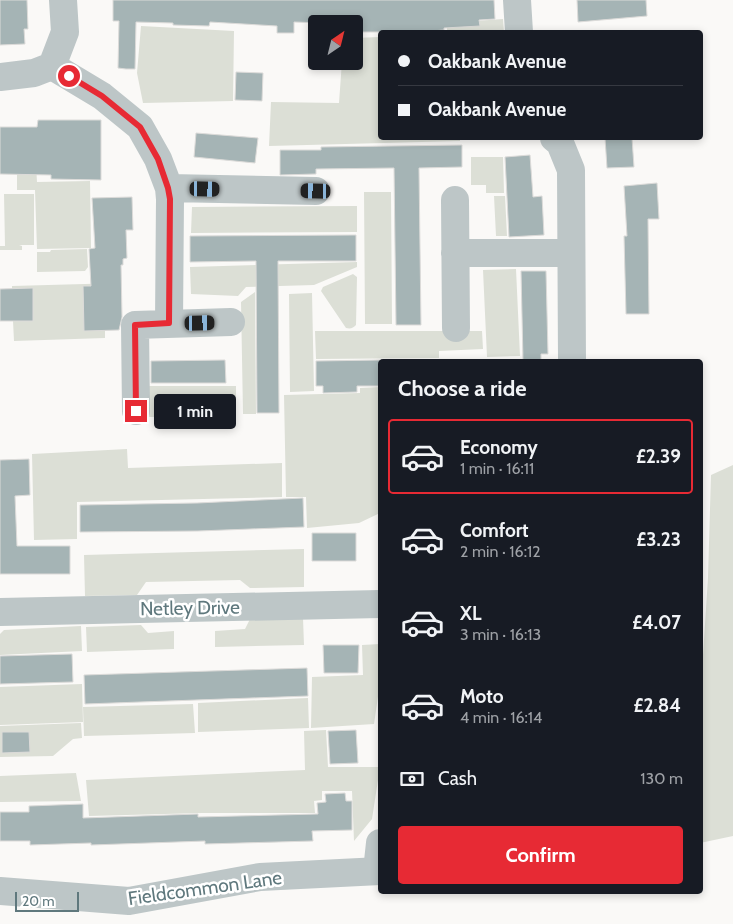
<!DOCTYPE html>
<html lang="en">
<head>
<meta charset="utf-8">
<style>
  body { margin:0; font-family:Cabin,sans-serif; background:#242831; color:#f1f3f6; height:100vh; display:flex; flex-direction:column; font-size:19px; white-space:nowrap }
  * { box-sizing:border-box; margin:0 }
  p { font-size:16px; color:#9ea1a6 }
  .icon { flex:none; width:28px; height:28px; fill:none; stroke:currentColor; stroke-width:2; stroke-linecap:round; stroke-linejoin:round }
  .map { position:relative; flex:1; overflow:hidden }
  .side { position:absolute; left:378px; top:359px; width:325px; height:535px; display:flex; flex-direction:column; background:#171b24; border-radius:5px; box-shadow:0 2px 8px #0003 }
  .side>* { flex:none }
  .top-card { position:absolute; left:378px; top:30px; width:325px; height:110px; border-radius:5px; box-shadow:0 2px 8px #0003; display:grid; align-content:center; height:110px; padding:0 20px; background:#171b24 }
  .needle { width:32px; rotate:35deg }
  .controls { position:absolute; left:308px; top:15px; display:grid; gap:10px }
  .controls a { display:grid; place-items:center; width:55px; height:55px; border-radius:5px; background:#171b24; box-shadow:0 2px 8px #0003; font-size:25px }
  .scale { position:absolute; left:15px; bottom:12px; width:64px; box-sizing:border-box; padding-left:5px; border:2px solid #5f787d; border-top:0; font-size:14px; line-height:18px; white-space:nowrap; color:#5f787d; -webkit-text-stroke:4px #fff; paint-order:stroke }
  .end { position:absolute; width:22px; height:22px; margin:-11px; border:6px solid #e72a34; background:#fff; box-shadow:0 0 0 2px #fff }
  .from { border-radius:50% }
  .bubble { position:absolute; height:35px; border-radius:5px; background:#171b24; box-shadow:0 2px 8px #0003; font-size:16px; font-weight:700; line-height:35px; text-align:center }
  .car { position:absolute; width:15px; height:30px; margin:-15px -8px; border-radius:6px; box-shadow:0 0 4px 1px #0007; background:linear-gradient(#222 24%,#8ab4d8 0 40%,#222 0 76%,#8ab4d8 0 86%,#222 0) }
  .top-card b { display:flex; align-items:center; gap:18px; height:48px; font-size:19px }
  .top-card b+b { border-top:1px solid #363941 }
  .top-card i { width:12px; height:12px; background:#f1f3f6 }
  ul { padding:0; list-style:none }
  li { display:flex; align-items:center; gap:15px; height:75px; margin:0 10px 8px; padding:0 10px; border:2px solid transparent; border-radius:5px }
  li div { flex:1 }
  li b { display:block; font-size:19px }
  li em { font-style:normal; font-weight:700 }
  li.selected { border-color:#e72a34 }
  li>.icon { width:45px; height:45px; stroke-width:1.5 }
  h2 { padding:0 20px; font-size:22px; line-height:60px }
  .pay { display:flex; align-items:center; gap:12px; height:55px; padding:0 20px; font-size:19px }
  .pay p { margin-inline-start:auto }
  .action { display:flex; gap:10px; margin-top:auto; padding:10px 20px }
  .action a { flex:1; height:58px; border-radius:5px; background:#e72a34; color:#fff; font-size:20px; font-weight:700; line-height:58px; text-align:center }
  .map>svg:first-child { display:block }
  .green { fill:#dcdfd6; fill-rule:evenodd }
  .building { fill:#a5b4b5; stroke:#dcdbd9 }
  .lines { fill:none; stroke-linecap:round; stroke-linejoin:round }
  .minor { stroke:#bdc6c7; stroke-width:28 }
  .route { stroke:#e72a34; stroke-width:6 }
  .labels { text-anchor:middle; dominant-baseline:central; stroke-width:5; stroke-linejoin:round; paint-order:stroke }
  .street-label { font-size:19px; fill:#5f787d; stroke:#fff }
</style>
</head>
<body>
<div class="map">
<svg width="733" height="924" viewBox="0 0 733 924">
  <rect width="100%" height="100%" fill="#faf9f7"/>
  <!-- green -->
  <path class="green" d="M503,19L504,32H447V23Z
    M141,26L234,31L233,101L143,103L137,73Z
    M380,37V138H460V141L269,146L271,102L339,103L342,61H354V38Z
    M471,157H503L504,193H486V185H471Z
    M17,165H36L37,182L90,181L91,248L37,249L35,190H17Z
    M364,192H391L392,324H365Z
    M4,194H34V245H19L22,246V250H0V246H5Z
    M494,196H505L507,236H496Z
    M357,206V232L191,233L192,207Z
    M87,249L88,267L85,271L37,272V252H50L51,250Z
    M357,262V267L314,285L246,287L238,296L191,294L190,267Z
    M516,269L520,356L487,357L483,270Z
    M353,274L357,277L356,325C353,328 351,329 346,328L321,291L323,287Z
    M121,283V286L83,287L84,330H105V338L14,341L13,321H33V289H12V286Z
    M255,292L256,414H243L241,302Z
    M312,293L314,391L290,392L289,294Z
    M315,331H482L483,349L439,351V358L316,359Z
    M146,386H236V417H147Z
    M380,387V513L359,523L307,528L306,497H286L284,395L360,393V388Z
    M127,449L128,468L282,463V497L77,502V539L34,540L32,454Z
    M733,465V836L700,843V701L708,578L711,475Z
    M304,549V587L250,588L240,580L146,582L137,595L85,596L84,555Z
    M303,618L304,645L215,647V631L245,629L250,619Z
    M141,625L148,633L174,631V649L87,652L86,627Z
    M81,626L82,651L0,655V634L4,630Z
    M380,644V683L374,724L311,728L312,677L363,675L362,645Z
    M82,684L83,722L0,725V687Z
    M308,698L309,728L198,732V703Z
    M193,704L195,733L84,736L83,707Z
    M81,723L82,738L73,739L53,756L0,757V726ZM29,732V752L3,753L2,733Z
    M326,730L328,767H380L372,819L354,841L352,791H322V800L314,801L315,813H202L89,816L86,780L305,770L304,731Z
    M76,773L81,801L0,802V776Z"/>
  <!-- building -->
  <path class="building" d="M0,0H27L28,29H24L25,44L0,45Z
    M113,0H494L495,19L479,20L480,26L444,28V30L419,32H354V24L294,22V33H277V26L210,22L209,26L173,25V23L136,22L135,69H126L118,68L119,21H113Z
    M577,0H646L647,16L578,22Z
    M236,72L263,73L262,101L235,100Z
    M38,120H101V180L51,179V175L0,174V127H37Z
    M196,133L258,138L255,163L194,157Z
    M605,138H632L634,167L607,168Z
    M462,145V167L419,168L421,325H396L394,168L316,169V174L280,175V150H321V147Z
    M530,155L533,197L542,196L544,235L509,237L505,157Z
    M657,183L659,219H648L649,314H626L624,236H627L624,186Z
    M132,197L133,230H126L127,258L123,259V265H121L122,317L119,330L84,331L83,286H91L89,249L95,248L92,198Z
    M356,235V261H278L279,413H257L256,261L190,262V236Z
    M521,271H546L548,354H541V361H523Z
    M33,288V321H0V289Z
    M225,360L226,383H151V361Z
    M380,360V386H357V392L323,393V386H316V361Z
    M29,459L30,495L15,496L17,546H70V574H0V460Z
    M303,498L304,527L198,531L80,532V505L197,503Z
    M312,533H356V561H312Z
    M323,645H359L358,673H324Z
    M72,654L73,682L0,684V656Z
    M307,668L308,696L85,704L84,675Z
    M356,730L358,763L330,764L328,731Z
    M2,732H29L30,752L2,753Z
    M345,793L346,801H352V830L312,831L313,841L205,844V841L91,845V843L30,845V841H0V812H29V806L83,804V818L198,814V817L318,814L317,803L326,802L325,794Z"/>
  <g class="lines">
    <!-- minor -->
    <path class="minor" d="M517,0L519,32
      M52,66L102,96L140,127L158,159L169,188L170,199L169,323
      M0,77L34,73L52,66L65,32L63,0
      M554,138L560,143L571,170L572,361
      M169,188L316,191
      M455,200L456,328
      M455,253H571
      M136,411L135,325L231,322
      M0,612L380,604
      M377,871L380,843
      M0,891L129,901L260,877L380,871"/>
  </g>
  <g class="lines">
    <!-- route -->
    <path class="route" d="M69,76L102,96L140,127L158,159L168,188L170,199L169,323L135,325L136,411"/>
  </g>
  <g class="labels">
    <!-- street labels -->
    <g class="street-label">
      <text transform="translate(190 608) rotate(-1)">Netley Drive</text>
      <text transform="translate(205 888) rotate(-8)">Fieldcommon Lane</text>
    </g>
  </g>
</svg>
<div class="controls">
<a><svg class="needle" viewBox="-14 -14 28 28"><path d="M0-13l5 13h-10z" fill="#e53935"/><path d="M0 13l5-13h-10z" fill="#9ea1a6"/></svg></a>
</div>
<div class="scale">20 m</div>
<i class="end from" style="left:69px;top:76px"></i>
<i class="end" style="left:136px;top:411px"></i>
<div class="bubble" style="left:154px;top:394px;width:82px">1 min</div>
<i class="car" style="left:205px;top:189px;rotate:91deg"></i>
<i class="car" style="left:316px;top:191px;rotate:271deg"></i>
<i class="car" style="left:200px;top:323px;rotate:89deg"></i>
<div class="top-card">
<b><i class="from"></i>Oakbank Avenue</b>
<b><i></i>Oakbank Avenue</b>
</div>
<section class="side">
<h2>Choose a ride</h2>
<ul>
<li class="selected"><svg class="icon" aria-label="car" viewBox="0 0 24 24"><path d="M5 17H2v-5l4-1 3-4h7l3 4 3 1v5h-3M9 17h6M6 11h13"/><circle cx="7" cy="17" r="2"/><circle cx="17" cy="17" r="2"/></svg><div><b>Economy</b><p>1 min · 16:11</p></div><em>£2.39</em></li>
<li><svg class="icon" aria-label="car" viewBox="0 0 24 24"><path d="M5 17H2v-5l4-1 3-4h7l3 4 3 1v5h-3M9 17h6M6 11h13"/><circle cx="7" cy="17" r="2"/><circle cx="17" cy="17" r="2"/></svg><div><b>Comfort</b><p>2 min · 16:12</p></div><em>£3.23</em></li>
<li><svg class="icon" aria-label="car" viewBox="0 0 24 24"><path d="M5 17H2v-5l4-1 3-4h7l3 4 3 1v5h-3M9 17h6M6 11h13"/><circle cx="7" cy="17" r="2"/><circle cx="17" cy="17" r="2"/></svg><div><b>XL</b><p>3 min · 16:13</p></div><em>£4.07</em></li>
<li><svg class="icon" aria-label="car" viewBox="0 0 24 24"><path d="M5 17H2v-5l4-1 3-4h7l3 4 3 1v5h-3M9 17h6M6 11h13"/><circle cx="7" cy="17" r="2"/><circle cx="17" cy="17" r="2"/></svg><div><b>Moto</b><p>4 min · 16:14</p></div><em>£2.84</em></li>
</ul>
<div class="pay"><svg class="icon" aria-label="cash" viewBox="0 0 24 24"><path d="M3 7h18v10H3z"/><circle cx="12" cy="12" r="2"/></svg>Cash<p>130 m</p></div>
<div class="action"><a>Confirm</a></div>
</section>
</div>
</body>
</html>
